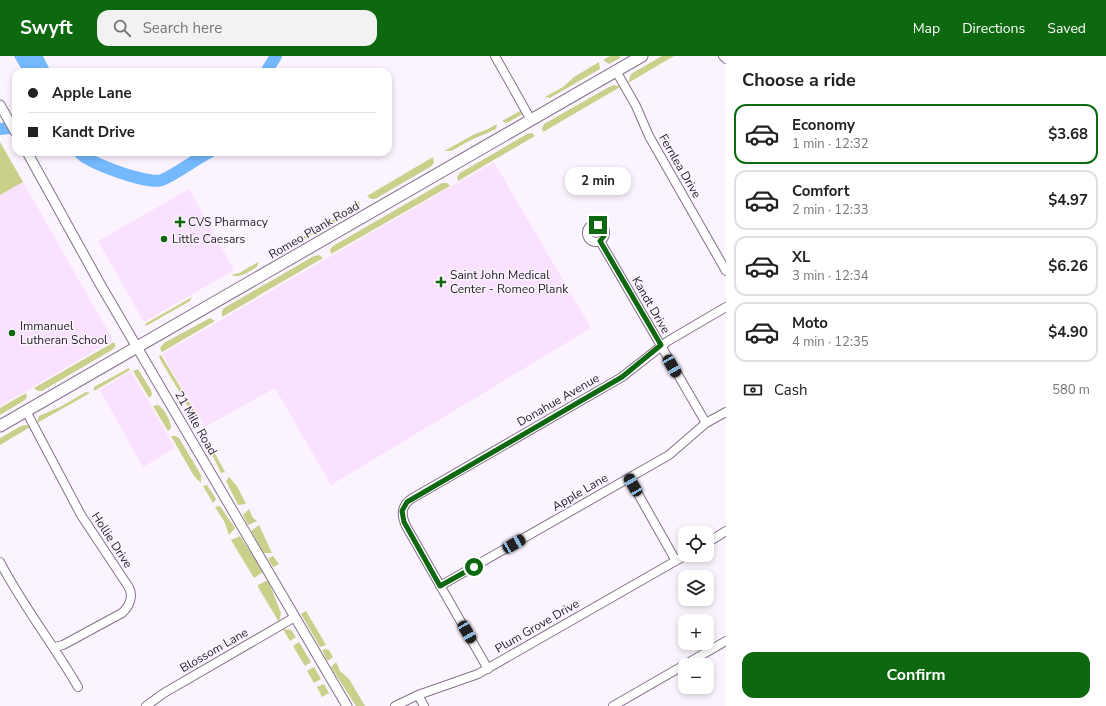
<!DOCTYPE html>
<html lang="en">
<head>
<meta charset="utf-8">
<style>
  body { margin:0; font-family:"Nunito Sans",sans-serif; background:#f2f2f2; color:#222; height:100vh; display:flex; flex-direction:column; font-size:15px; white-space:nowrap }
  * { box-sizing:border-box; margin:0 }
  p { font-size:13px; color:#767676 }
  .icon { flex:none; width:22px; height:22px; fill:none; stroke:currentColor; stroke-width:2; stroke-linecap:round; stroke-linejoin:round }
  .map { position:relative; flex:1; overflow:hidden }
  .sheet { display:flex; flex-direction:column; background:#fff; width:380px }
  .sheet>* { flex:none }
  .top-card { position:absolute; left:12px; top:12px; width:380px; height:88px; border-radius:12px; box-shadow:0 2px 6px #0003; display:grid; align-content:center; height:88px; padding:0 16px; background:#fff }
  .tools { position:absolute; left:678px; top:470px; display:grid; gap:8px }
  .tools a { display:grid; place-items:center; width:36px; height:36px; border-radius:8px; background:#fff; box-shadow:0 2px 6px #0003; font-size:20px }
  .end { position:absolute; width:18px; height:18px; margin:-9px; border:5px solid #0d680f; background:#fff; box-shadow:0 0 0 2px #fff }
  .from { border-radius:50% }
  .bubble { position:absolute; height:28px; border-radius:12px; background:#fff; box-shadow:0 2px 6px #0003; font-size:13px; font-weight:700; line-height:28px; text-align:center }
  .car { position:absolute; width:12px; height:24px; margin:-12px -6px; border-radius:5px; box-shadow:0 0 3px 1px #0007; background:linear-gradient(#222 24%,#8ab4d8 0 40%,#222 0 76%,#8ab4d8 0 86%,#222 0) }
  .top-card b { display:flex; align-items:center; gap:14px; height:38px; font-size:15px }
  .top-card b+b { border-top:1px solid #e0e0e0 }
  .top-card i { width:10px; height:10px; background:#222 }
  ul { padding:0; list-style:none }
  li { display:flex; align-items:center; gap:12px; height:60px; margin:0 8px 6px; padding:0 8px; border:2px solid #e0e0e0; border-radius:12px }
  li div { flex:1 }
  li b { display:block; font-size:15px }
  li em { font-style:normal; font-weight:700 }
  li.on { border-color:#0d680f }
  li>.icon { width:36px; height:36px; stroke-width:1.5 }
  h2 { padding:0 16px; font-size:18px; line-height:48px }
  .pay { display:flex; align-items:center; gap:10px; height:44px; padding:0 16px; font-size:15px }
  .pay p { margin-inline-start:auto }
  .cta { display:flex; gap:8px; margin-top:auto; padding:8px 16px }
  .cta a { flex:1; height:46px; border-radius:12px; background:#0d680f; color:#fff; font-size:16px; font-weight:700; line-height:46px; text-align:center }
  header { display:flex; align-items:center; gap:24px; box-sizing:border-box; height:56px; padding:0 20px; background:#0d680f; color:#fff }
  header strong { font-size:19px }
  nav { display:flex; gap:22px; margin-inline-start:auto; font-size:14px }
  .search { width:280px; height:36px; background:#f2f2f2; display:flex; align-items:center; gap:10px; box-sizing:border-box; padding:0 14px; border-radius:12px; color:#767676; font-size:15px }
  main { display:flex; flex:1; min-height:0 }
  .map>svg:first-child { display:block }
  .built { fill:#f9e1ff }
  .green { fill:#cacf89 }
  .water { fill:#74b8fe }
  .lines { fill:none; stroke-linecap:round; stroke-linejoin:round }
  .river { stroke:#74b8fe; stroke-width:12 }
  .minor-casing { stroke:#837288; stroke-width:10 }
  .tertiary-casing { stroke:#837288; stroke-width:11 }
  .secondary-casing { stroke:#837288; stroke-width:13 }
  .minor { stroke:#fff; stroke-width:8 }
  .tertiary { stroke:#fff; stroke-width:9 }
  .secondary { stroke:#fff; stroke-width:11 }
  .route { stroke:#0d680f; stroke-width:5 }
  .poi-dot { fill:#0d680f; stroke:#fbf3fd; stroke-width:1.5 }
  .labels { text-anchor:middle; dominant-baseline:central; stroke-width:3; stroke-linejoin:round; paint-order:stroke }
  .street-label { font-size:12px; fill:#261f28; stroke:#fbf3fd }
  .poi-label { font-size:12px; fill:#261f28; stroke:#fbf3fd; text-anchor:start }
</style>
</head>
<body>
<header>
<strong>Swyft</strong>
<div class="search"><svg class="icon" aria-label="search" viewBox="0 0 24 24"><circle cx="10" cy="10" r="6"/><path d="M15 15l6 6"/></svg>Search here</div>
<nav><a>Map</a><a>Directions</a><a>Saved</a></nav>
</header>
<main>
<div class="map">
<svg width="726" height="650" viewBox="0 0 726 650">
  <rect width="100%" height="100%" fill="#fbf3fd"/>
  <!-- built -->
  <path class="built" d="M494,106L591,272L331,429L275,332L205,371L162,298Z
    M23,126L113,284L0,350V139Z
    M189,133L234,214L144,266L98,185Z
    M131,315L175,392L143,411L100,334Z"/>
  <!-- green -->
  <path class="green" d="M610,0H620V2L609,8L603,4Z
    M662,0H674L628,27L631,18Z
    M599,6L600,13L550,42L545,41L563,31L574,21Z
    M615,29L620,31L543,76L542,72L544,68L609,31Z
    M527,51L526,56L507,67L502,65Z
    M497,68L496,73L494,74L471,84L451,95H444L475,78L486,74Z
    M532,77L535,80L458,125L457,121L460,117L527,78Z
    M0,86L23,126L0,139Z
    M433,101L434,107L430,111L375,143H371L367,140Z
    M442,127H447L450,130L331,198L330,194L333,190Z
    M359,145L360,149L357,153L330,169L327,167L333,164L336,158Z
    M322,170V173L299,186L295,185Z
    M319,199L323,202L222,261V255L224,252L314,200Z
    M258,206L257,211C250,215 240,223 231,219L239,217Z
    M192,241L190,245L146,270L145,268Z
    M210,262L215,265L162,296L160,292L164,287Z
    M114,286L116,290L112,294L42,335H38L34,332Z
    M161,299L195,356L190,354L160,303L159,300Z
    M129,312L130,314L94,335V331Z
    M138,313L151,334L152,339L149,342L133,315Z
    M86,336L90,337L37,367L39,360L60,351Z
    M26,337L27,341L25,344L0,359V352Z
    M158,349C164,352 171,365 171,372L168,375L153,350Z
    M26,369L30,371L0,389V382L21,370Z
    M171,380H175L179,382L201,419V427L194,420Z
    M207,383L225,416L221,417L206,386Z
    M229,421L237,430L246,448L238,449L226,425Z
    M207,429L216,443L213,447L203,430Z
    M220,450L235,472L229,479L224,465L215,451Z
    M249,453L253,462L257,465L248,469L243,459Z
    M259,469L272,497H264L251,475Z
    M240,480L263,516L254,522L231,484Z
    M273,500L279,508L273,511L268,503Z
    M268,524L281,557L279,566L258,531V529Z
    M306,555L326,589L320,591L301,558Z
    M283,573L291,574L296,581L290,585Z
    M299,586L311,606L305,610L293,590Z
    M326,593L329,594L333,601L329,604H327L322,594Z
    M336,606L340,615L349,623L365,650H356L331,611Z
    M314,611L321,623L314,627L307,615Z
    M324,628L329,637L322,641L317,631Z"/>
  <!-- water -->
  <path class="water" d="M14,0H43L51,16H23Z"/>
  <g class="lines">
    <!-- river -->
    <path class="river" d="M266,16L276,0
      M0,73L16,71
      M79,96C87,107 149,129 162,124C178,117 194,104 210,96"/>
    <!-- minor casing -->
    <g class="minor-casing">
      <path id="minor" d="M495,0L531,64
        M723,0L726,3
        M616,15L636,50L649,80L726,215
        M587 177a9 9 0 1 1 18 0a9 9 0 1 1-18 0Z
        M600,185L706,367
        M26,355L81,459L128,530C134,539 130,550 122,557L63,589L55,591
        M629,422L676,505
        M707,487L726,475
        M0,506C23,550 53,588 78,631
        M440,530L669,399L706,367L726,356
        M488,613L406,470C401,459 401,450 411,443L622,321L668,285L726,251
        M418,639L424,650
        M146,650L164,637L295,561
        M395,650L418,639L478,618L686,499
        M613,650L726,585"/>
    </g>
    <!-- tertiary casing -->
    <g class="tertiary-casing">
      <path id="tertiary" d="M0,49L16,77
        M27,96L100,228L347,650"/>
    </g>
    <!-- secondary casing -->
    <g class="secondary-casing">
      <path id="secondary" d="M0,370L642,0"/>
    </g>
    <!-- minor -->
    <use href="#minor" class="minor"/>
    <!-- tertiary -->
    <use href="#tertiary" class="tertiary"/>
    <!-- secondary -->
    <use href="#secondary" class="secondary"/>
  </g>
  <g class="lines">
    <!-- route -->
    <path class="route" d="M474,511L440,530L404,466L402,455L407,446L622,321L661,289L600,185L604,180V175L598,169"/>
  </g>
  <!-- markers -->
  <g class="poi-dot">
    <path d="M178 160h4v4h4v4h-4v4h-4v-4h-4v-4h4z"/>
    <circle cx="164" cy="183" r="4"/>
    <path d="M439 220h4v4h4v4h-4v4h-4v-4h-4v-4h4z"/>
    <circle cx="12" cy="277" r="4"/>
  </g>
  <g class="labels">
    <!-- street labels -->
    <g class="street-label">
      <text transform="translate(680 110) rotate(60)">Fernlea Drive</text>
      <text transform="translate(314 174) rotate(-30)">Romeo Plank Road</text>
      <text transform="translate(651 249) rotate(60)">Kandt Drive</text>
      <text transform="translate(558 344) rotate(-30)">Donahue Avenue</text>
      <text transform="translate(196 367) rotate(60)">21 Mile Road</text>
      <text transform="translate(580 436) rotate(-30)">Apple Lane</text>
      <text transform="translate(112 484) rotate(57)">Hollie Drive</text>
      <text transform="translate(537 570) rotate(-30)">Plum Grove Drive</text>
      <text transform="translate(214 594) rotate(-30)">Blossom Lane</text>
    </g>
    <!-- poi labels -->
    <g class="poi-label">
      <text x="188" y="166">CVS Pharmacy</text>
      <text x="172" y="183">Little Caesars</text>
      <text x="450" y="219">Saint John Medical<tspan x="450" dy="14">Center - Romeo Plank</tspan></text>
      <text x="20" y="270">Immanuel<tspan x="20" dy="14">Lutheran School</tspan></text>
    </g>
  </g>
</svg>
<div class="tools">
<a><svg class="icon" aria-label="locate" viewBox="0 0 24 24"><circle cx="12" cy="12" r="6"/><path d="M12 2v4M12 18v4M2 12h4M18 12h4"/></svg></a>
<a><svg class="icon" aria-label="layers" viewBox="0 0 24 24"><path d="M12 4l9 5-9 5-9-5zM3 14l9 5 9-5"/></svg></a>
<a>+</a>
<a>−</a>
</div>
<i class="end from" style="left:474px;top:511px"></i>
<i class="end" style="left:598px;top:169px"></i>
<div class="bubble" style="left:565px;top:111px;width:66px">2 min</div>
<i class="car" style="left:672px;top:310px;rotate:150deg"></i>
<i class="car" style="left:633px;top:429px;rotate:330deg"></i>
<i class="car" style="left:514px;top:488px;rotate:60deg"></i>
<i class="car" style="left:467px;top:576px;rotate:150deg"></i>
<div class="top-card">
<b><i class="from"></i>Apple Lane</b>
<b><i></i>Kandt Drive</b>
</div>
</div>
<section class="sheet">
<h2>Choose a ride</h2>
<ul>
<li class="on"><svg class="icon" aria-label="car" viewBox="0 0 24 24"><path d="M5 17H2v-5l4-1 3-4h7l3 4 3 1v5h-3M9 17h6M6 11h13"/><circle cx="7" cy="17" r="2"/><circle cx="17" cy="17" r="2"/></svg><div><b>Economy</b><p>1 min · 12:32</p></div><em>$3.68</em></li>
<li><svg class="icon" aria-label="car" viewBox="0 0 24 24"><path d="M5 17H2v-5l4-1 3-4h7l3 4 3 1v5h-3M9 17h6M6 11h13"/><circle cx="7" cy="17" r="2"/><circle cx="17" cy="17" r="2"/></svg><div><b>Comfort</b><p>2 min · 12:33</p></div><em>$4.97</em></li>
<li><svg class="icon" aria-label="car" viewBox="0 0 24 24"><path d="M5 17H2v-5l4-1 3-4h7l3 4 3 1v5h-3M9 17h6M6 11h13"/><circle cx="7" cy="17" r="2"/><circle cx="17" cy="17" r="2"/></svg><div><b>XL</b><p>3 min · 12:34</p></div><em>$6.26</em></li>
<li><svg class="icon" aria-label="car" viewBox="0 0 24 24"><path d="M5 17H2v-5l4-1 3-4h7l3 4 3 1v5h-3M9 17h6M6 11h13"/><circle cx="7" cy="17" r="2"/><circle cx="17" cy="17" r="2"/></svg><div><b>Moto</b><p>4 min · 12:35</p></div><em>$4.90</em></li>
</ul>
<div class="pay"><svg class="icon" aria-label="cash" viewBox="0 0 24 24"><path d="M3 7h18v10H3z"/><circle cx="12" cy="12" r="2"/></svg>Cash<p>580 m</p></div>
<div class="cta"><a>Confirm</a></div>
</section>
</main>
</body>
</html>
